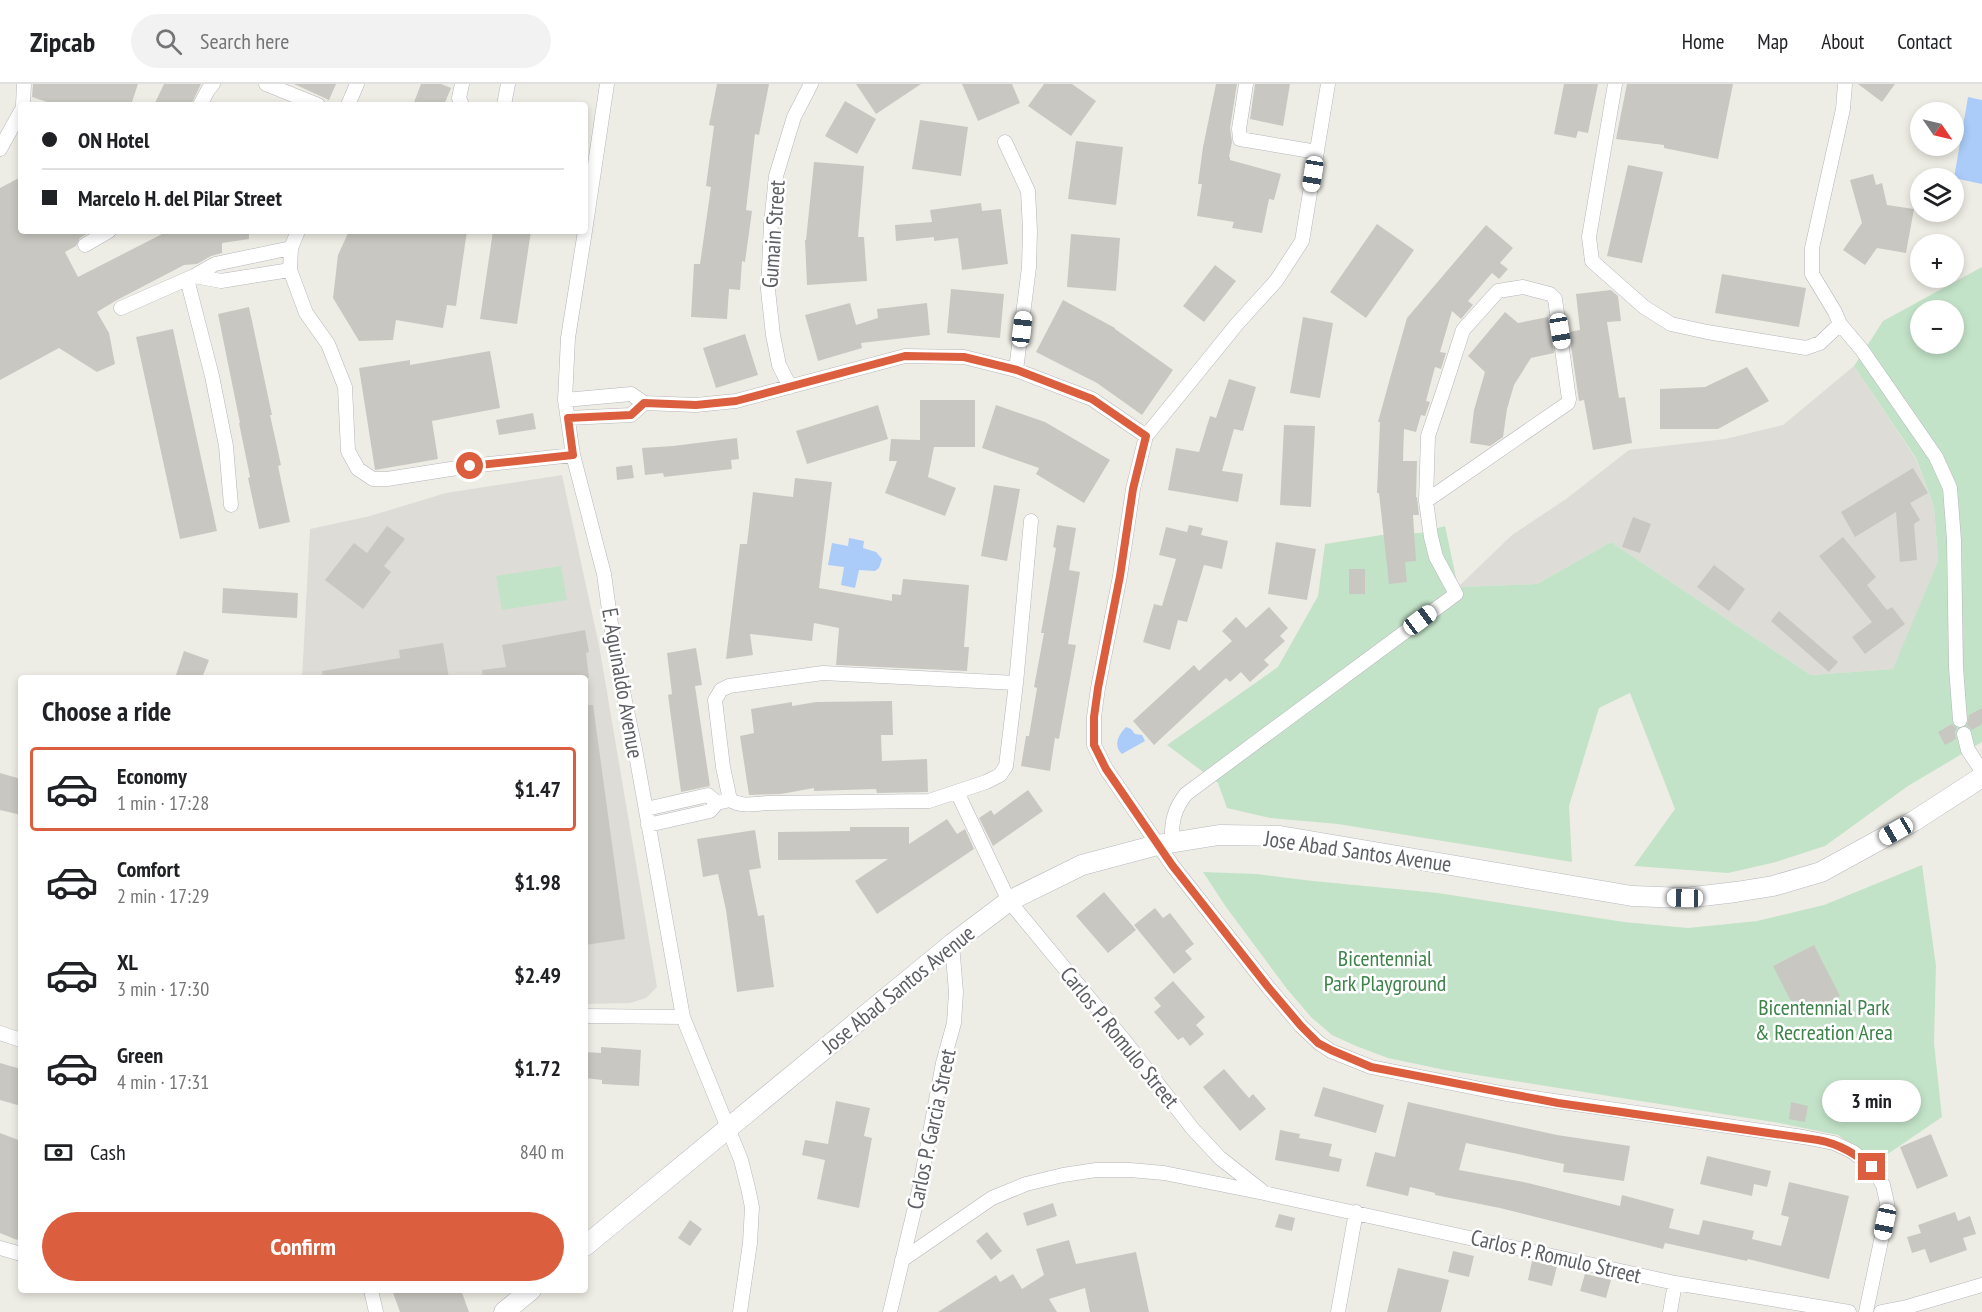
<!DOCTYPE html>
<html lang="en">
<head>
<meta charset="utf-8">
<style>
  body { margin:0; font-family:"PT Sans Narrow",sans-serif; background:#f2f2f2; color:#202124; height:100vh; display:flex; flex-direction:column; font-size:22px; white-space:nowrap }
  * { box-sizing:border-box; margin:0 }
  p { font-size:20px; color:#757577 }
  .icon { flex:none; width:33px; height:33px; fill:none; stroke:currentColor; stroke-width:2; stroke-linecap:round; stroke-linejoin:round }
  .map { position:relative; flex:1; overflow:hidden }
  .details { position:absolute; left:18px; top:591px; width:570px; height:618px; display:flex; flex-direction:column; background:#fff; border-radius:6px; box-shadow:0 3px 9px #0003 }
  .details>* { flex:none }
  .hud { position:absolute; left:18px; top:18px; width:570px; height:132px; border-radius:6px; box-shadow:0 3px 9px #0003; display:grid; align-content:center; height:132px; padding:0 24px; background:#fff }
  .needle { width:39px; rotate:124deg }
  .controls { position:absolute; left:1910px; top:18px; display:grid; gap:12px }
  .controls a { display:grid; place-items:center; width:54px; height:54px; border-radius:50%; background:#fff; box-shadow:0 3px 9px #0003; font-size:30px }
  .end { position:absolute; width:27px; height:27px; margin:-14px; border:8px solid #db5f3e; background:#fff; box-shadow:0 0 0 3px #fff }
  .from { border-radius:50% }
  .bubble { position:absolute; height:42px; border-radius:21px; background:#fff; box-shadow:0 3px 9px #0003; font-size:20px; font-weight:700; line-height:42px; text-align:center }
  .car { position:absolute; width:18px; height:36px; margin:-18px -9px; border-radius:8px; box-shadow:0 0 4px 2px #0007; background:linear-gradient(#fff 24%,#345 0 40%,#fff 0 76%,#345 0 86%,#fff 0) }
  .hud b { display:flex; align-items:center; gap:21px; height:57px; font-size:22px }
  .hud b+b { border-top:2px solid #e0e0e0 }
  .hud i { width:15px; height:15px; background:#202124 }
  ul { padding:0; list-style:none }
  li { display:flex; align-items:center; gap:18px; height:84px; margin:0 12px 9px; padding:0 12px; border:3px solid transparent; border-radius:6px }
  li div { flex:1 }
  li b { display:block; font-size:22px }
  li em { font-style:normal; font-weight:700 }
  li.selected { border-color:#db5f3e }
  li>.icon { width:54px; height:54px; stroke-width:1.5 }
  h2 { padding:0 24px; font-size:27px; line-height:72px }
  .pay { display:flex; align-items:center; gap:15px; height:66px; padding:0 24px; font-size:22px }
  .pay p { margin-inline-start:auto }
  .primary-button { display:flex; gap:12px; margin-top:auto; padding:12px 24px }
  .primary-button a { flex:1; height:69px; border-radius:36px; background:#db5f3e; color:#fff; font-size:24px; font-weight:700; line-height:69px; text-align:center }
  header { display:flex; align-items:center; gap:36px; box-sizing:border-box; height:84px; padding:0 30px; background:#fff; border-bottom:2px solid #e0e0e0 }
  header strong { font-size:28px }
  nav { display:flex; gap:33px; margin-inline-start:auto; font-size:21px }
  .search { width:420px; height:54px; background:#f2f2f2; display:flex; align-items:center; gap:15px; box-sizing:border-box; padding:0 21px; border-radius:33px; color:#757577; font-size:22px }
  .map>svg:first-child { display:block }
  .industrial { fill:#dddcd7 }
  .green { fill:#c3e3c8; fill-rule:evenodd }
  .water { fill:#abccf8 }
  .building { fill:#c9c7c2 }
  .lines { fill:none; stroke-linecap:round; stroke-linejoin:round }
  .minor-casing { stroke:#b5b6bb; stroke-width:15 }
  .secondary-casing { stroke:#b6b8be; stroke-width:21 }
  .minor { stroke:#fff; stroke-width:14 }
  .secondary { stroke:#fff; stroke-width:20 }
  .route { stroke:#db5f3e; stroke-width:8 }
  .labels { text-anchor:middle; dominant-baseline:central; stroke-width:5; stroke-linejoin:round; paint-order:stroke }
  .street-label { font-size:22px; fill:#5d5f64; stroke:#fff }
  .park-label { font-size:22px; fill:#3d834a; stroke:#fff }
</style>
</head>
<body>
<header>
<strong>Zipcab</strong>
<div class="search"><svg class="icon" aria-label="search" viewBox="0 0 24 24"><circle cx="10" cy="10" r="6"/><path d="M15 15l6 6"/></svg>Search here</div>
<nav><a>Home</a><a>Map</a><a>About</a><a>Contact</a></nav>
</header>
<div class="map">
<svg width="1982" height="1228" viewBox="0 0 1982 1228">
  <rect width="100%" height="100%" fill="#eeede5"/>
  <!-- industrial -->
  <path class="industrial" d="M1854,282L1916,375L1934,423L1938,477L1894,585L1811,591L1611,458L1537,500L1458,503L1512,451L1566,415L1629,366L1725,355L1783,341Z
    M562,391L599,561L657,903L646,914L630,919L585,920V594H302L310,445L370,432L446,409Z"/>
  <!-- green -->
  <path class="green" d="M1982,183V658L1908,702L1825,762L1776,778L1728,789L1634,782L1675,725L1630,609L1599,624L1569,722L1572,778L1338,740L1270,734L1227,724L1218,699L1167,661L1278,583L1318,512L1325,460L1388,450L1420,449L1445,442L1458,503L1537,500L1611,458L1811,591L1893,585L1938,477L1934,423L1916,374L1854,282L1883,237ZM1920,226H1953V260H1920Z
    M561,482L567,516L502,526L496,492Z
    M1922,781L1936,882L1934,959L1942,1033L1876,1078L1838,1051L1779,1039L1445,986L1388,974L1356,962L1332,951L1311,933L1287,905L1226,823L1203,788L1257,790L1313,797L1438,809L1624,838L1688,844L1757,837L1824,821Z"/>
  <!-- water -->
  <path class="water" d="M1968,13L1982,16V100L1954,94Z
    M849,454L864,457L863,464L876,468L882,475L879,484L875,487L859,486L855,504L841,501L844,483L828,481L832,459L848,462Z
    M1126,643L1131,645L1135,650L1142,651L1145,657L1122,670C1113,662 1118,651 1126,643Z"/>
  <!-- building -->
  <path class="building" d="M33,0H138L131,21H56L32,13Z
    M164,0H201L191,21H154Z
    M294,0H336L329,16Z
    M421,0H441L451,4L444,21H413Z
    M717,0H769L759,51L755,50L746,126L752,127L745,178L742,177L740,206L729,205L727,235L691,233L694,180H700L711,103L706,102L714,42L709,41Z
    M856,0H921L876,30Z
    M962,0H1012L1020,19L978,37Z
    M1044,0H1072L1096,17L1071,52L1028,22Z
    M1216,0H1237L1230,44L1232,58L1229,73H1230V76L1281,90L1274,116L1269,115L1262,149L1232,144L1234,138L1197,132L1202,100H1198L1203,63Z
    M1255,0H1290L1283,42L1250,35Z
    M1564,0H1598L1588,49L1578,47L1576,54L1554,50Z
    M1627,0H1733L1718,75L1664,64V61L1616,55Z
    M1858,0H1895L1882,18Z
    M845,17L876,35L857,70L825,52Z
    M920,36L968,43L961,92L912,85Z
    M1076,57L1123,63L1116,121L1068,115Z
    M814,78L864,82L858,153H864L867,197L807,201L805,156H806Z
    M1628,81L1663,88L1642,179L1607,172Z
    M1873,90L1876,101L1882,99L1887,121L1914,125L1906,169L1877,164L1865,181L1843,166L1862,139L1850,96Z
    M21,93V147H91L80,154L76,162L65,168L78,193L168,147H249V155L222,159V169L211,172L197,180L184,181L117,216L97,228L109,249L115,280L97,288L59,264L0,296V104Z
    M981,119L982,127L1001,125L1008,180L962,186L958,154L934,157V153L896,157L895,141L932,138L930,126Z
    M1377,140L1414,166L1366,234L1330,208Z
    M1486,141L1513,164L1500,179L1508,185L1499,195L1492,189L1468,217L1473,221L1461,235L1452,227L1440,268L1446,269L1441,285L1435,283L1426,317L1430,318L1425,332L1421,331L1416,348L1404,345L1403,377H1417L1416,413H1417L1419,431H1413L1416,477L1405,478L1407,498L1389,500L1379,409H1377L1380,338H1378L1392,287L1407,234Z
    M349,147H467L456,222L447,221L443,244L396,236L393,256L359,257L333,214L338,171Z
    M493,147H531L517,240L480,235Z
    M1071,150L1120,154L1116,207L1067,203Z
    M1215,181L1236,197L1204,238L1183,222Z
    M1722,190L1806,204L1799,243L1715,229Z
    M951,205L1004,210L1000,254L947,249Z
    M1611,206L1618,212L1621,237L1607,238L1619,314L1625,313L1632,359L1593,366L1584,316L1579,317L1569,248L1580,246L1576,210Z
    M1063,216L1115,244V245L1173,286L1142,331L1097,299L1036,268Z
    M850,219L856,241L878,234L877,225L927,219L930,251L861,259L862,264L818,277L805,231Z
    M249,223L272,331H270L281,381L278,382L290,438L259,445L248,394L250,393L239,339H240L218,230Z
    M1505,228L1518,239L1548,233L1554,269L1531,274L1514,301L1507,325L1503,353L1490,362L1470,359L1474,326L1485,288L1468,272Z
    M1303,233L1333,239L1320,314L1290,309Z
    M173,245L217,447L180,455L136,253Z
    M745,250L758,291L716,304L703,264Z
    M490,267L500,324L432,337L438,375L375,386L359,284L410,276V281Z
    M1747,283L1769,317L1718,345H1660V305L1705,303Z
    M1229,295L1256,303L1243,347L1234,345L1222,387L1243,390L1238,418L1168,406L1176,364L1199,368L1210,332L1216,334Z
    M920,316H975V363H934L928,393L956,404L945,432L885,409L897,377H889L891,355L920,356Z
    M878,321L888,355L807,380L796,347Z
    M996,321L1045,338L1110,376L1084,419L1036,390L1039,384L982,364Z
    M533,329L536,345L499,351L496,336Z
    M1284,341L1315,342L1311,423L1280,421Z
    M737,354L739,375L731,376L732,385L664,393L663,389L645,391L642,364L673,362Z
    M632,381L634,394L617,396L616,383Z
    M1913,384L1928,409L1910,419L1920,436L1914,440L1917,476L1900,478L1896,428L1855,453L1841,428Z
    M795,394L832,398L819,504L892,517V510L901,511L903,495L969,501L964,563H969L967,587L836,581L839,544L814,539L812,557L750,550L753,571L726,575L740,460H747L753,408L793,413Z
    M994,401L1020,405L1007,477L981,472Z
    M1633,433L1651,440L1640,469L1622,463Z
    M1057,441L1076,444L1069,486L1080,488L1068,560L1076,561L1059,655L1055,654L1050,687L1021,682L1026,652H1029L1037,604L1034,603L1044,549H1041L1056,464L1053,463Z
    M1189,441L1203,444L1201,451L1228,457L1222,485L1204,481L1187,538L1178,536L1170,566L1143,558L1154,520L1162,522L1176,475L1159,471L1166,443L1187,448Z
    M387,442L405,455L384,482L391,488L363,525L325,496L354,459L367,469Z
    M1843,453L1876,493L1867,501L1887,526L1892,523L1905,540L1865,570L1852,553L1872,538L1819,472Z
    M1276,458L1316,465L1307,516L1268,510Z
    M1714,481L1745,505L1729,527L1697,503Z
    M1349,485H1365V510H1349Z
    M223,504L298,509L297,534L222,529Z
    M1269,523L1288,544L1280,552L1285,557L1264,576L1269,581L1250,598L1241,588L1230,598L1226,594L1154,661L1133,637L1194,581L1199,587L1232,557L1222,547L1236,533L1246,544Z
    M1779,527L1838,578L1829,588L1771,537Z
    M585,546L589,568L586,569L589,594H483L482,586L506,583L502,561Z
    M443,559L449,594H323L322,587L400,574L399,566Z
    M696,564L702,601L695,602L710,702L681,708L668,611L672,610L667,569Z
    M184,567L209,576L202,594H175Z
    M892,617L893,651H881L882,677L927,675L928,708L877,709L876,705L814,707V704L781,710L749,711L740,652L754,649L751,625L792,618V622L816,618Z
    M585,621H593L625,855L585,861Z
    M1982,624V640L1972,646L1967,642L1969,631Z
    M1952,640L1957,644L1955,648L1956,655L1945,661L1938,648Z
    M0,689L21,695V731L0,726Z
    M1028,706L1043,727L993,762L979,734L991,726L994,731Z
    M947,735L957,750L965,745L974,765L877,830L855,797L888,775L778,776V748L850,747V743H909V760Z
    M755,746L761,784L749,786L758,832L764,831L774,903L737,908L726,826L718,790L703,793L697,755Z
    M1104,808L1136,846L1108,869L1076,832Z
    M1155,824L1163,834L1170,829L1194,860L1185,867L1192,875L1174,890L1134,841Z
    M1814,861L1840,912L1799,933L1773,882Z
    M1173,897L1205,933L1196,941L1204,950L1190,962L1183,953L1178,956L1154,928L1161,922L1154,914Z
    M601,963L641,966L639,1002L602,1000V996L585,994V968L601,969Z
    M0,979L21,985V1022L0,1016Z
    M1224,985L1249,1014L1253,1010L1266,1025L1240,1047L1203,1003Z
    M1323,1003L1384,1021L1376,1049L1314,1032Z
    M836,1017L870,1024L864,1052L872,1054L859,1124L817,1115L825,1076L802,1071L805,1056L828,1060Z
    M1408,1018L1557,1051L1630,1062L1624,1097L1563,1088L1564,1080L1466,1059L1459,1086L1528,1099L1620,1122L1622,1111L1674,1125L1669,1144L1699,1151L1703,1136L1754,1147L1752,1155L1781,1162L1789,1133L1781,1131L1789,1098L1849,1112L1829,1195L1748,1175L1747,1177L1665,1159L1663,1165L1500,1124L1435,1111V1109L1410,1103L1408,1112L1366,1102L1375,1068L1395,1073Z
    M1791,1018L1808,1022L1805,1038L1789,1035Z
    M1280,1046L1300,1050L1299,1054L1332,1060L1329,1072L1342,1075L1339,1088L1275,1076Z
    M0,1049L21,1057V1148L17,1156L0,1149Z
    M1931,1050L1948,1092L1917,1105L1900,1063Z
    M1707,1072L1771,1087L1767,1103L1754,1100L1752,1112L1700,1100Z
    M1053,1119L1057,1132L1027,1142L1023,1129Z
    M1955,1128L1958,1137L1970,1132L1976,1150L1963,1154L1967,1166L1930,1179L1925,1165L1912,1169L1907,1153L1921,1149L1918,1141Z
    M1279,1130L1295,1134L1292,1147L1275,1143Z
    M690,1136L702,1145L690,1162L678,1154Z
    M987,1148L1002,1167L991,1176L976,1157Z
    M1069,1156L1076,1180L1136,1168L1149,1228H1090L1085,1204L1049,1215L1057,1228H938L996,1191L1000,1198L1013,1190L1022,1205L1044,1191L1036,1165Z
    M1453,1167L1474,1172L1469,1193L1448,1188Z
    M1532,1177L1557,1182L1552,1202L1528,1196Z
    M1398,1184L1449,1196L1441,1228H1387Z
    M1585,1190L1611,1196L1606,1214L1580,1207Z
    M392,1206H461L469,1228H400Z"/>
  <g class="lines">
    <!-- minor casing -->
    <g class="minor-casing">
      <path id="minor" d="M266,0L318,21
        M462,0L459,14L462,21
        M1246,0L1239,45L1240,55L1317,68
        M1328,0L1302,157L1276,197L1237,240L1146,352L1133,405L1120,492L1098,604L1094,633V661L1106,685L1172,781L1268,903L1301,942L1319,959L1331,967L1371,983L1506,1010L1803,1053L1834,1059L1853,1068L1872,1083L1883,1101L1887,1119L1885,1138L1866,1228
        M1615,0L1589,153L1592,177L1644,223L1671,240L1707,248L1806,264L1820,259L1840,240
        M1845,0L1843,25L1812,164V190L1835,228L1840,240L1862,266L1936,373L1950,404L1954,456L1956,583L1960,636
        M23,21L24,0
        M200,21L208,6L213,0
        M348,21L357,0
        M504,21L508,0
        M1005,58L1028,107L1030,146L1029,183L1016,286
        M0,65L21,27
        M298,147L291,164L290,186L306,229L328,260L345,303L348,367L358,385L373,395H387L470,382L573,371
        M585,147L568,254L565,316L573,371L604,490L615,569L635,665L683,933L741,1076L748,1104L752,1123L750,1159L740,1228
        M585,147L607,0
        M85,161L109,147
        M194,192L221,197L290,186
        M187,195L212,292L226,362L231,421
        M121,224L194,192L215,180L291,164
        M790,303L779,281L773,251L768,206L771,140L776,92L794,33L811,0
        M565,316L631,310L644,319
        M568,334L631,331L644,319L696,321L736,317L905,272L964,273L1016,286L1092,315L1146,352
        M1016,599L823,589L729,602L721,606L715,616L723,683L730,716C742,723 753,720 767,719L929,717L986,698L1000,691L1006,682L1016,599L1031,437
        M1964,650L1968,666L1982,687
        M957,708L1009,817L1124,956L1192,1044L1220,1074L1262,1107
        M646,725L708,711L717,719
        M648,741L710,727L717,719L730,716
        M1172,758C1171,739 1174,725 1186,710L1456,510L1436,473L1431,453L1426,417L1428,352L1444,305L1463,246L1498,207L1523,203L1550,210L1555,215L1569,315L1568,319L1426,417
        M585,932L683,933
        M0,949L21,956
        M0,1164L21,1170
        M902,1176L992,1114L1026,1100L1063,1091L1096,1086H1130L1164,1089L1264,1109L1675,1199L1849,1228
        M371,1206L376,1228
        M890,1228L920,1102L943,979L954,939L956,908L952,860
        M1338,1228L1356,1128
        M1670,1228L1675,1199
        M1881,1228L1907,1223L1982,1201"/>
    </g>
    <!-- secondary casing -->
    <g class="secondary-casing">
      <path id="secondary" d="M585,1162L952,860L1009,817L1082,781L1157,761L1219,751L1280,752L1632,812L1685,814L1736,808L1773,802L1821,788L1914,737L1982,693
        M504,1228L531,1206"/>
    </g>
    <!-- minor -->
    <use href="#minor" class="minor"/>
    <!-- secondary -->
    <use href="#secondary" class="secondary"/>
  </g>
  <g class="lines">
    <!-- route -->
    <path class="route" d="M470,382L573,371L568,334L631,331L644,319L696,321L736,317L905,272L964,273L1017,286L1092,315L1146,352L1133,405L1120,492L1098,604L1094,633V661L1106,685L1172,781L1268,903L1301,942L1318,959L1331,966L1371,983L1558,1019L1818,1056C1840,1060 1855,1070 1872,1083"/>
  </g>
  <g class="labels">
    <!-- street labels -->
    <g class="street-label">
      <text transform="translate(773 150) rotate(-86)">Gumain Street</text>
      <text transform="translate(623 599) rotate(80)">E. Aguinaldo Avenue</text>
      <text transform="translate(1358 767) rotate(8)">Jose Abad Santos Avenue</text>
      <text transform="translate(898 905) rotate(-39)">Jose Abad Santos Avenue</text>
      <text transform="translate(1120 953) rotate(51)">Carlos P. Romulo Street</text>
      <text transform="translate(931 1045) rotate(-78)">Carlos P. Garcia Street</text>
      <text transform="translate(1556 1172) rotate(13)">Carlos P. Romulo Street</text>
    </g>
    <!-- park labels -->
    <g class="park-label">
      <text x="1385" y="874">Bicentennial<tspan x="1385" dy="25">Park Playground</tspan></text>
      <text x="1824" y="923">Bicentennial Park<tspan x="1824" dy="25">&amp; Recreation Area</tspan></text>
    </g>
  </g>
</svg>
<div class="controls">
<a><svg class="needle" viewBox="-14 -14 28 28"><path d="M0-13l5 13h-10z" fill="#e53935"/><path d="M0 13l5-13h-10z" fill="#757577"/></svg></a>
<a><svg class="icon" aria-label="layers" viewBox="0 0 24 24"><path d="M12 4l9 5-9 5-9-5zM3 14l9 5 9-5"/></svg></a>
<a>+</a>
<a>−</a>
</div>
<i class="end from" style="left:470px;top:382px"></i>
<i class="end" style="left:1872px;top:1083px"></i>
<div class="bubble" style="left:1822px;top:996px;width:99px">3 min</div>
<i class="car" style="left:1313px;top:90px;rotate:189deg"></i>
<i class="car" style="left:1022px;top:245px;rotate:7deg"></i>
<i class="car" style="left:1560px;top:247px;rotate:171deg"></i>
<i class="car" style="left:1420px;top:536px;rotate:53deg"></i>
<i class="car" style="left:1896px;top:747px;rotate:240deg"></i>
<i class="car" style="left:1685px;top:814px;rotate:271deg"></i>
<i class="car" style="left:1885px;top:1138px;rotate:192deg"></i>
<div class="hud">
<b><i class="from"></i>ON Hotel</b>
<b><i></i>Marcelo H. del Pilar Street</b>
</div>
<section class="details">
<h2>Choose a ride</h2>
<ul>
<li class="selected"><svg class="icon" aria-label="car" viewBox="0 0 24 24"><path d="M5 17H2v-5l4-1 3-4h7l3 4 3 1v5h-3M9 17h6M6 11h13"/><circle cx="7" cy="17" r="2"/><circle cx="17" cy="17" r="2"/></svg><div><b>Economy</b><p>1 min · 17:28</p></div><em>$1.47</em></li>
<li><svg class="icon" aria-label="car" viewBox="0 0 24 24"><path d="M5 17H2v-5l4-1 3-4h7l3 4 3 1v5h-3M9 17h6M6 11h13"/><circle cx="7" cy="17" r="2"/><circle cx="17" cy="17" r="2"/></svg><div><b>Comfort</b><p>2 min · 17:29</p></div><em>$1.98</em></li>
<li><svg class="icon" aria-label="car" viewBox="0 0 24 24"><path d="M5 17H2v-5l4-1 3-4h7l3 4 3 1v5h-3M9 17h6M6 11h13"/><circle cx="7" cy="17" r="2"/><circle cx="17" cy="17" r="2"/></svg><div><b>XL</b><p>3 min · 17:30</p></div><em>$2.49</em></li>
<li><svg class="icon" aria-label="car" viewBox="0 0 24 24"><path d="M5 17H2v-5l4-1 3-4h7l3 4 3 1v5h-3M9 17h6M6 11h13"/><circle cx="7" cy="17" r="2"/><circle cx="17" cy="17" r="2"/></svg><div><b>Green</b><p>4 min · 17:31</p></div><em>$1.72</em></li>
</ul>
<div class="pay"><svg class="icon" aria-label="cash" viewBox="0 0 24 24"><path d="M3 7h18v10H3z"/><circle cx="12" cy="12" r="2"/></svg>Cash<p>840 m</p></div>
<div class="primary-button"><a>Confirm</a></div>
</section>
</div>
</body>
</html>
